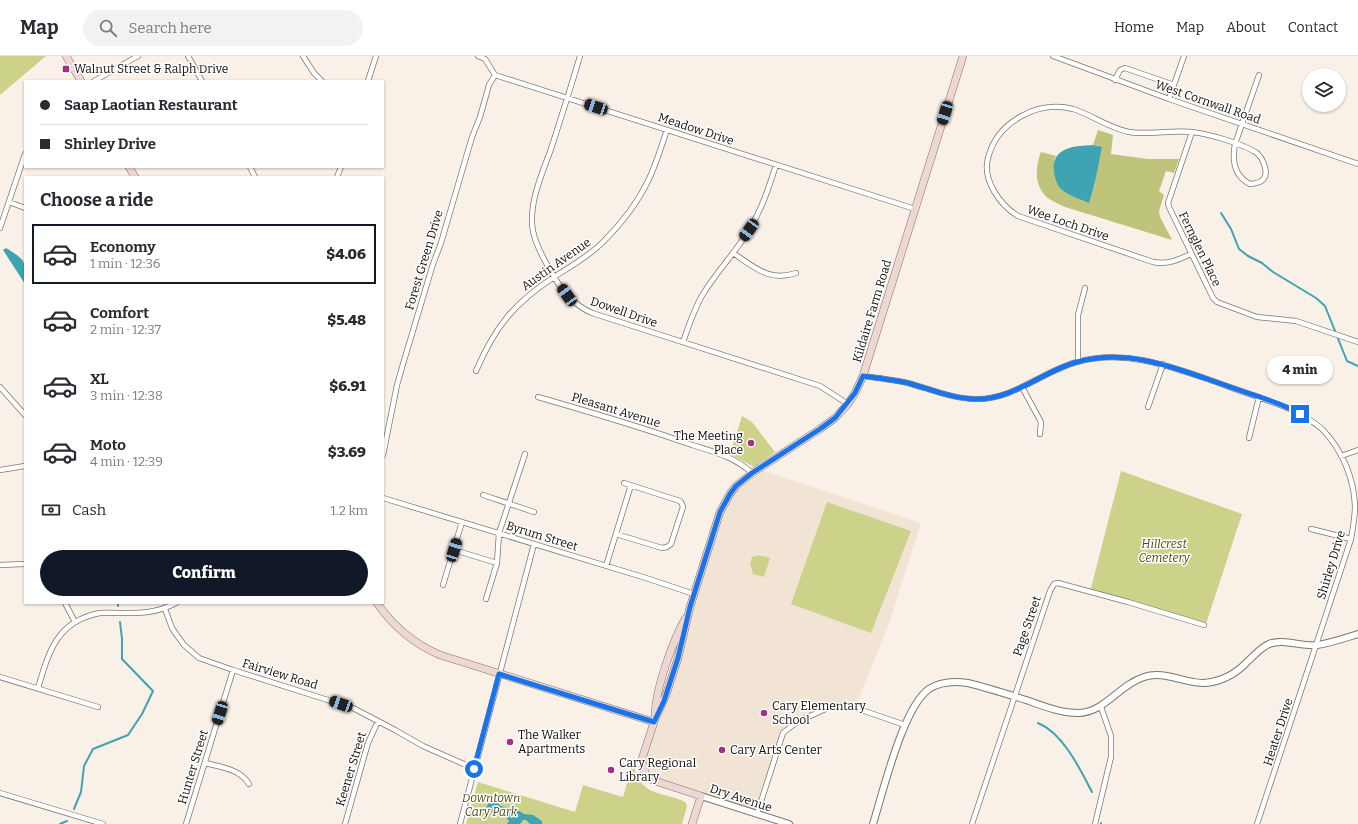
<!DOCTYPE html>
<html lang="en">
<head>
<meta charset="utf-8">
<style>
  body { margin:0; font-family:Bitter,serif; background:#f2f2f3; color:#2b2b33; height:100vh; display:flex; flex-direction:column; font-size:15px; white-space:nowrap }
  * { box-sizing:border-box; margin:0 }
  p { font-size:13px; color:#7c7c81 }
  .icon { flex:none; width:22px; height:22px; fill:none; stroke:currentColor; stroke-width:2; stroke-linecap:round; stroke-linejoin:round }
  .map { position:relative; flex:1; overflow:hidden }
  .side { position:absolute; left:24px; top:120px; width:360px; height:428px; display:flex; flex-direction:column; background:#fff; border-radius:0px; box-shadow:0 1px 3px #0004 }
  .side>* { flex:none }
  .top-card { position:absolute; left:24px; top:24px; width:360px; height:88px; border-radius:0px; box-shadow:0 1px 3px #0004; display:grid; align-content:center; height:88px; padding:0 16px; background:#fff }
  .tools { position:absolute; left:1302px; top:12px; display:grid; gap:8px }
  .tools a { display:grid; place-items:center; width:44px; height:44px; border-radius:50%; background:#fff; box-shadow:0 1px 3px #0004; font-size:20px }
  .end { position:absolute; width:18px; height:18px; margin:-9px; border:5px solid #1a73e8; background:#fff; box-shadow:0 0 0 2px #fff }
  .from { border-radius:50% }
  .bubble { position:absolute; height:28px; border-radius:14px; background:#fff; box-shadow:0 1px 3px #0004; font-size:13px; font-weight:800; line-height:28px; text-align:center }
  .car { position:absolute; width:12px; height:24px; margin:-12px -6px; border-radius:5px; box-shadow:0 0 3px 1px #0007; background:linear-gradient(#222 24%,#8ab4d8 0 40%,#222 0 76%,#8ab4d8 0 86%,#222 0) }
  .top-card b { display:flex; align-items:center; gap:14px; height:38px; font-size:15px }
  .top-card b+b { border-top:1px solid #e1e1e2 }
  .top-card i { width:10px; height:10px; background:#2b2b33 }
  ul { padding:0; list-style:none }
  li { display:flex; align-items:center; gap:12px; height:60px; margin:0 8px 6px; padding:0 8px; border:2px solid transparent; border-radius:0px }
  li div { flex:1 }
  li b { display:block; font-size:15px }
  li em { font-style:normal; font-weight:800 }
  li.selected { border-color:#111827 }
  li>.icon { width:36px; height:36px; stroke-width:1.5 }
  h2 { padding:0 16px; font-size:18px; line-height:48px }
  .pay { display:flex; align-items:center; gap:10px; height:44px; padding:0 16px; font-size:15px }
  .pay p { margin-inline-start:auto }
  .action { display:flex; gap:8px; margin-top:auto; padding:8px 16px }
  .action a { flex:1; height:46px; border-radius:24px; background:#111827; color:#fff; font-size:16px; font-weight:800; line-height:46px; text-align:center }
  header { display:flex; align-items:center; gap:24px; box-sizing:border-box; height:56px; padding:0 20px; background:#fff; border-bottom:1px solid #e1e1e2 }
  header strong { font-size:19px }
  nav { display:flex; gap:22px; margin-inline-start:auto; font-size:14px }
  .search { width:280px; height:36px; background:#f2f2f3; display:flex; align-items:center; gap:10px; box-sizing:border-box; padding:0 14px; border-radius:22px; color:#7c7c81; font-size:15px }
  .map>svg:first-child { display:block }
  .built { fill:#f2e4d5 }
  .green { fill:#cdd28a }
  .forest { fill:#bfc47c }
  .water { fill:#3fa4b1 }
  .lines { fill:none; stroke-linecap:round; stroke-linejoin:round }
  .stream { stroke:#3fa4b1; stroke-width:2 }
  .minor-casing { stroke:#7d766e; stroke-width:6 }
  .tertiary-casing { stroke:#7d766e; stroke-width:8 }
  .secondary-casing { stroke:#7d766e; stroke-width:8 }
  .minor { stroke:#fff; stroke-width:4.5 }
  .tertiary { stroke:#fff; stroke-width:6 }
  .secondary { stroke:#eed6d3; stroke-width:7 }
  .route { stroke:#1a73e8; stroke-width:5 }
  .poi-dot { fill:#a52f87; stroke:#fff; stroke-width:1.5 }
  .labels { text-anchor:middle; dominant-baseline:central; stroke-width:3; stroke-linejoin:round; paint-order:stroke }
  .poi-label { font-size:12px; fill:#110e0b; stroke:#fff; text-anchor:start }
  .street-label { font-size:12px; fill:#110e0b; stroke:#fff }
  .park-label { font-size:12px; font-style:italic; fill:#4b4d17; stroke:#fff }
</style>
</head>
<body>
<header>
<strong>Map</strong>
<div class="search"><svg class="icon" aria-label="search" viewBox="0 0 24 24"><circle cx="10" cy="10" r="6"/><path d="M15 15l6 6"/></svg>Search here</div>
<nav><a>Home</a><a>Map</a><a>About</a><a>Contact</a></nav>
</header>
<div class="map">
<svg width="1358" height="768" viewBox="0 0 1358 768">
  <rect width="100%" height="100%" fill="#f9f0e7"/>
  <!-- built -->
  <path class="built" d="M758,413L921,467L888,571L855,651L832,650L785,674L757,758L657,727L643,712L654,666L725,445Z"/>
  <!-- green -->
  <path class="green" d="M0,0H46L0,39Z
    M742,360L752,366L775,396L754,411L730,398Z
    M1121,415L1242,458L1205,571L1090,536Z
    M827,446L911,475L871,577L791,548Z
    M758,499L770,502L764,521L753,518L750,508L752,501Z
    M635,699C633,707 634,716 639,723C649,741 671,737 686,747L687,750L682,768H466L478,726L575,756L583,729L623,741Z"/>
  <!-- forest -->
  <path class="forest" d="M1098,74L1113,79L1111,98L1148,103H1179L1174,117L1166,115L1159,135L1164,139L1159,155L1160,161L1172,184L1065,151C1060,148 1053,146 1048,142C1034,130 1035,112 1041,96L1056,100L1054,104L1094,131L1095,126L1099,90L1093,89Z"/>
  <!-- water -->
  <path class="water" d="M1093,89L1102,91L1095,126L1089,147C1080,143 1069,140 1061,133C1057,129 1055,122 1054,116C1051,91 1074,90 1093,89Z
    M6,192C27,205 25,204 25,228L3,194Z
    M495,745L501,750L516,753L524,758L533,759L542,765V768H530L526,764H523L520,768H507L509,765C501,753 494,760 486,752L489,746Z"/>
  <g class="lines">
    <!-- stream -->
    <path class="stream" d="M1221,157L1231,173L1239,193L1248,200L1262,207L1273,216L1316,242L1325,250L1347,305L1358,310
      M118,547V550
      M1038,667C1063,677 1080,713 1092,736
      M74,753L81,736L84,710L93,693L128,679L142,658L153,635L122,603V583L120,566
      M1101,767V768
      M60,768L67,765"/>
    <!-- minor casing -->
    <g class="minor-casing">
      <path id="minor" d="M188,0L202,25
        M303,0L314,17L322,25
        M478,0L485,3L495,19L915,153
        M580,0C571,31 561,62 551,93C542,118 528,148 533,175C536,190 544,204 552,217C561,234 574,249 592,257L820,330L848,348
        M1053,0L1169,43L1358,108
        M1115,24L1120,14L1125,12L1174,29
        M94,25L138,0
        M368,25L376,0
        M1169,43L1184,0
        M1192,76L1168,147L1169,151L1213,242L1217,246L1257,261L1296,265L1358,286
        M250,111L255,121
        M337,121L341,111
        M9,146L25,152
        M0,172L25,98
        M733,197C754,211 769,226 796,217
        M1191,198C1178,204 1167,209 1153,206L1018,160C1000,149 982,124 988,102C997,66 1037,44 1073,53C1092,59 1109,72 1129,76C1150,79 1171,74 1192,76C1209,78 1245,88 1258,98C1261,101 1263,105 1264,108C1269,122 1263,127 1250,128C1234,120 1232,104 1235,88L1259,19
        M683,286C689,269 694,253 703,238C717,215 736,196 749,174C762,153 769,131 776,109
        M1078,305V259L1085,232
        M476,315C495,271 513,248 554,221C571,210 588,201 603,186C620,169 637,148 648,125C656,109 661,91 667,74
        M863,320C878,322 894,324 908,327C930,333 953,343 976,343C1013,344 1043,315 1077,306C1123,293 1167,309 1210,324C1238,334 1265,343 1293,354C1303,360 1315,366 1323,374C1342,394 1354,422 1355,450C1355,461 1353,472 1351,483L1257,768
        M0,331L25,359
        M1022,331L1041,366L1040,378
        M538,341C590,356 642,371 692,389C714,396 735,401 752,417
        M1148,351L1163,308
        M1249,382L1259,341
        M383,399L397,329L403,308L433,208L441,187L472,81L480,61L489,29L495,19
        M1341,400L1358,394
        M0,414L25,410
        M483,439L534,456
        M383,442L646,522L694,538
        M1311,473L1351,483
        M616,478L662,492L667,491L671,488L683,451L682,448L680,445L624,427
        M454,494L497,507
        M0,509L25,508
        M606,510L631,429
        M443,529L462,466
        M486,543L497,507L499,477L525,398
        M65,547L75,566
        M165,553L172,572L176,578L184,589L199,602L233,614L353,652L395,674L423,690L475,713
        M0,621L98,651
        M38,632C49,595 57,565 100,557C129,556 149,561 176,547
        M205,707C221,711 240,713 249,728
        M0,737L103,768
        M757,758L783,677L797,666L832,650L847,649L905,669
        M186,768L233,614
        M345,768L368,687L378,665
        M460,768L534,488
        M972,768L1050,535L1054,528L1058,527L1128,546L1204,569
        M1095,768L1111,701V680L1101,651"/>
    </g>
    <!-- tertiary casing -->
    <g class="tertiary-casing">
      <path id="tertiary" d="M701,740L789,768
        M873,768C883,736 903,651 929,633C941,625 955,625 968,627C988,632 1007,638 1026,644C1043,650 1060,657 1079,657C1105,656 1119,629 1144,621C1166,613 1189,631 1212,626C1227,623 1238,616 1248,605C1255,599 1260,592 1269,588C1283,582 1302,591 1317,589C1331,587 1345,582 1358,578"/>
    </g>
    <!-- secondary casing -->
    <g class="secondary-casing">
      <path id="secondary" d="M66,0L81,25
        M129,111L135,121
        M377,547C393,570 414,588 440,599L654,666
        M655,661C655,634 672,587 685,563
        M692,768L701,740L652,724L645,717L642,703L655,663L666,639L678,602L690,551L720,456L730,438L736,430L752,417L820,373L835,362L848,348L855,337L863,320L963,0"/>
    </g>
    <!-- minor -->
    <use href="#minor" class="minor"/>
    <!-- tertiary -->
    <use href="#tertiary" class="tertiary"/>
    <!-- secondary -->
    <use href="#secondary" class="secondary"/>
  </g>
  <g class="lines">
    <!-- route -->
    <path class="route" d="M474,713L499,618L654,666L664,645L678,602L690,551L720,456L730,438L736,430L752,417L820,373L835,362L855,337L863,320C878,322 894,324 908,327C930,333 953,343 976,343C1013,344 1043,315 1077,306C1131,291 1183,315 1233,332C1255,340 1280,346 1300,358"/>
  </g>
  <!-- markers -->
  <g class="poi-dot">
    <rect x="62" y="9" width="8" height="8" rx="2"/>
    <circle cx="751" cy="387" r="4"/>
    <circle cx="764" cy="657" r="4"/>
    <circle cx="510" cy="686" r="4"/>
    <circle cx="722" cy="694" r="4"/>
    <circle cx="611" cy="714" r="4"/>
  </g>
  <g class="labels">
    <!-- poi labels -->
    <g class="poi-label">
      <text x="74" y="13">Walnut Street &amp; Ralph Drive</text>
      <text x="743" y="380" text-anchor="end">The Meeting<tspan x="743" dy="14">Place</tspan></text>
      <text x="772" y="650">Cary Elementary<tspan x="772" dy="14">School</tspan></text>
      <text x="518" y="679">The Walker<tspan x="518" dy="14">Apartments</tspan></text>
      <text x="730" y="694">Cary Arts Center</text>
      <text x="619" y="707">Cary Regional<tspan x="619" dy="14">Library</tspan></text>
    </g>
    <!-- street labels -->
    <g class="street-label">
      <text transform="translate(1208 46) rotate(19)">West Cornwall Road</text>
      <text transform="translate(696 73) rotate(18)">Meadow Drive</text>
      <text transform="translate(1068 167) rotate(19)">Wee Loch Drive</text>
      <text transform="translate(1200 193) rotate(64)">Fernglen Place</text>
      <text transform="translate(424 204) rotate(-73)">Forest Green Drive</text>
      <text transform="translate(556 208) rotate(-35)">Austin Avenue</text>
      <text transform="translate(872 255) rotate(-73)">Kildaire Farm Road</text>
      <text transform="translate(624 256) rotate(19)">Dowell Drive</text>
      <text transform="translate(616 354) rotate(17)">Pleasant Avenue</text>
      <text transform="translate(542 480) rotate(17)">Byrum Street</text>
      <text transform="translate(1331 509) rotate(-73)">Shirley Drive</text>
      <text transform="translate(1027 570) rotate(-71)">Page Street</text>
      <text transform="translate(280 618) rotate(17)">Fairview Road</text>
      <text transform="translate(1278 676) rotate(-72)">Heater Drive</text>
      <text transform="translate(193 711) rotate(-73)">Hunter Street</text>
      <text transform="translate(351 713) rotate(-73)">Keener Street</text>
      <text transform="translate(741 742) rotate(18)">Dry Avenue</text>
    </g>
    <!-- park labels -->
    <g class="park-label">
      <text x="1164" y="488">Hillcrest<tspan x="1164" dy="14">Cemetery</tspan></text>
      <text x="491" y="742">Downtown<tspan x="491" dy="14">Cary Park</tspan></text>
    </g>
  </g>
</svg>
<div class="tools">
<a><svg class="icon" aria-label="layers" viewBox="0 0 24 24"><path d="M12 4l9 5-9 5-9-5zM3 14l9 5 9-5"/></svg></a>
</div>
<i class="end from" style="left:474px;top:713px"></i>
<i class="end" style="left:1300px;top:358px"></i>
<div class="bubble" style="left:1267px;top:300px;width:66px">4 min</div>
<i class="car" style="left:596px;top:51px;rotate:288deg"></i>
<i class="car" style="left:945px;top:57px;rotate:197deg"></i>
<i class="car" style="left:749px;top:174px;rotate:215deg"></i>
<i class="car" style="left:567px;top:239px;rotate:324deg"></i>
<i class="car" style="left:454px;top:494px;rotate:17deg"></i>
<i class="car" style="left:341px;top:648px;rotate:290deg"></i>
<i class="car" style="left:220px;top:657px;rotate:197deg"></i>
<div class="top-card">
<b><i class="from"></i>Saap Laotian Restaurant</b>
<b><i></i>Shirley Drive</b>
</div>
<section class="side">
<h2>Choose a ride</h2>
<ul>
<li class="selected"><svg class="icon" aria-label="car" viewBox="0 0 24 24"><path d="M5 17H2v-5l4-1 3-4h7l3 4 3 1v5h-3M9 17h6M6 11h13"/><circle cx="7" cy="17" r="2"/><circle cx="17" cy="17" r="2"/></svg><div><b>Economy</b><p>1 min · 12:36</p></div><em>$4.06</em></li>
<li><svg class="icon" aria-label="car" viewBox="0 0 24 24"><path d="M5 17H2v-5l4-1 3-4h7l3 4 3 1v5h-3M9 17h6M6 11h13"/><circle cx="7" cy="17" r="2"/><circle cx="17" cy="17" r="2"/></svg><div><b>Comfort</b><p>2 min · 12:37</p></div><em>$5.48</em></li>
<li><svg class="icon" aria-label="car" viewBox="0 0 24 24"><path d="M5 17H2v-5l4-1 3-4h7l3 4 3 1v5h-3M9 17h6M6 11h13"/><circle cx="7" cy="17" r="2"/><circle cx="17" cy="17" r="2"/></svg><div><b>XL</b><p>3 min · 12:38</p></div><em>$6.91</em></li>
<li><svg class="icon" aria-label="car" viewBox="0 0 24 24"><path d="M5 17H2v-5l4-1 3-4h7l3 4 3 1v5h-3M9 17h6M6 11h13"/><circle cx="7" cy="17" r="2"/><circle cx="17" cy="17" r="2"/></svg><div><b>Moto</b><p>4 min · 12:39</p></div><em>$3.69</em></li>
</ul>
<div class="pay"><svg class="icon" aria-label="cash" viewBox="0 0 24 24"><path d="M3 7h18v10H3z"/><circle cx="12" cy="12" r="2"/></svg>Cash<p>1.2 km</p></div>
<div class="action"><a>Confirm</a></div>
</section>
</div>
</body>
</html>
